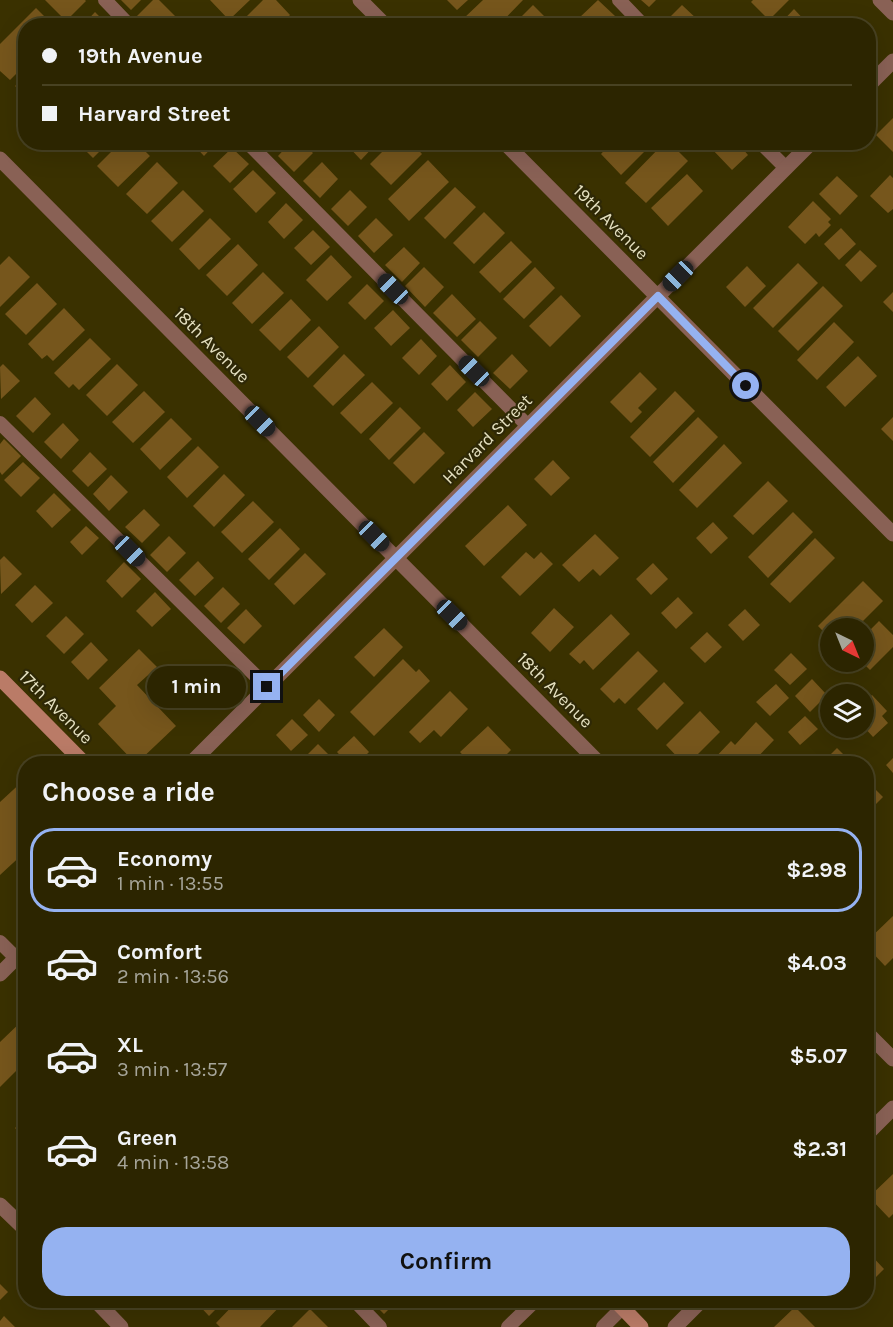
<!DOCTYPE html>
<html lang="en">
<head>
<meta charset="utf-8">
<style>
  body { margin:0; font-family:Karla,sans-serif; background:#38310f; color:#f1f3f6; height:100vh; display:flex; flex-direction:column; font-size:22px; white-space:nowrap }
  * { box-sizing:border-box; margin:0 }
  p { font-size:20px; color:#a6a599 }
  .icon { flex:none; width:33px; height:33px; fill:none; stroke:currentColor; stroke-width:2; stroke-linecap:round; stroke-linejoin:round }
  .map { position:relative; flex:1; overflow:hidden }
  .panel { position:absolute; left:18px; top:756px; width:856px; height:552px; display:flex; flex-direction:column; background:#2c2500; border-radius:24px; box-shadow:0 6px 24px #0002,0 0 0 2px #484222 }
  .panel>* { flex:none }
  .banner { position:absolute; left:18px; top:18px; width:858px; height:132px; border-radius:24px; box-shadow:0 6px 24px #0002,0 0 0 2px #484222; display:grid; align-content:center; height:132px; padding:0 24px; background:#2c2500 }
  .needle { width:39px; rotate:137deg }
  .buttons { position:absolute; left:820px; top:618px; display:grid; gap:12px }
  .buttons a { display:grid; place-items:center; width:54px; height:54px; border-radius:50%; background:#2c2500; box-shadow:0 6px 24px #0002,0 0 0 2px #484222; font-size:30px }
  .end { position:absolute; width:27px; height:27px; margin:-14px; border:8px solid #95b2f1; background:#111; box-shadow:0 0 0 3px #111 }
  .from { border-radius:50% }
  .bubble { position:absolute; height:42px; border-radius:21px; background:#2c2500; box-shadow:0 6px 24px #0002,0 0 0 2px #484222; font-size:20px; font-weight:700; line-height:42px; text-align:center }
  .car { position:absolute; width:18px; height:36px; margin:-18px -9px; border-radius:8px; box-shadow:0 0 4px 2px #0007; background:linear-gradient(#222 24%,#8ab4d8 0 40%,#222 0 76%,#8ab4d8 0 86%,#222 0) }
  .banner b { display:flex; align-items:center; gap:21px; height:57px; font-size:22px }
  .banner b+b { border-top:2px solid #484222 }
  .banner i { width:15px; height:15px; background:#f1f3f6 }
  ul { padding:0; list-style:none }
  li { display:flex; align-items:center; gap:18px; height:84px; margin:0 12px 9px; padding:0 12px; border:3px solid transparent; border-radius:24px }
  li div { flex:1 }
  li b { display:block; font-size:22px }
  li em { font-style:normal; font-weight:700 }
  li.active { border-color:#95b2f1 }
  li>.icon { width:54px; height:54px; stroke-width:1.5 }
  h2 { padding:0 24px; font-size:27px; line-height:72px }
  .action { display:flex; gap:12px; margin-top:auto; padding:12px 24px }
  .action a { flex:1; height:69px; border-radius:24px; background:#95b2f1; color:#111; font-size:24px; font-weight:700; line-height:69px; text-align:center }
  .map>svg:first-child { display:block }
  .building { fill:#76561c }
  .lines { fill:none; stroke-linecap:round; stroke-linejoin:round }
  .lane { stroke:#896155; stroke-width:14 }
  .street { stroke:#896155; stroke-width:15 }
  .secondary { stroke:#ba7b67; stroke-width:15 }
  .route { stroke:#95b2f1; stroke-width:8 }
  .labels { text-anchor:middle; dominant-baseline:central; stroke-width:4.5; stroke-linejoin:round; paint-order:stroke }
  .street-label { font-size:18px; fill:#e5e0c0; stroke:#2e2806 }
</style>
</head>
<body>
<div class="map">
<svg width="893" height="1327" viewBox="0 0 893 1327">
  <rect width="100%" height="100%" fill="#3a3100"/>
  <!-- building -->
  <path class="building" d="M45,0H85L86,1L66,21Z
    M121,0H141L131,10Z
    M153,0H159L177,18L170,26H147L137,16Z
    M210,0H250L229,20Z
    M263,0H276L290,15L280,26H237Z
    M447,0H468L457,10Z
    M483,0H523L498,26H469L463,19Z
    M598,0L615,16L605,26H587L579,18Z
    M641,0H656L649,7Z
    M753,0H789L769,20L751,2Z
    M533,5L550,22L546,26H512Z
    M682,5L699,21L694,26H666L664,23Z
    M36,8L54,26H26V64L10,80L0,71V44Z
    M794,9L810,26H778Z
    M95,12L109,26H82Z
    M26,76V96L15,86Z
    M893,118V152L876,135Z
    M77,142H109L93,158Z
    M121,142H136L150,156L118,187L97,166Z
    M191,142H217L204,156Z
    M291,142H302L313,153L294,172L278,156Z
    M344,142H378L361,160Z
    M392,142H411L422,154L391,185L370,164Z
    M584,142H599L591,150Z
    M612,142H654L621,175L601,154Z
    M665,142H669L688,161L646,203L625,183Z
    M715,142H737L748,155L732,170L710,147Z
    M232,148L249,164L230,183L213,166Z
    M428,160L449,182L409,221L388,199Z
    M157,162L178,183L147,214L126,194Z
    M322,162L338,179L320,198L303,181Z
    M253,170L276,193L256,213L233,189Z
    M687,174L703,191L668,226L651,208Z
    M890,175L893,178V209L888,213L870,196Z
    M837,176L858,196L840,215L819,194Z
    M455,187L476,207L445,239L424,218Z
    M183,190L204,211L172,242L151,221Z
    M350,190L367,207L348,226L331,209Z
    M813,201L831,219L828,222L831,225L819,237L816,233L805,244L788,227Z
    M286,203L303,220L284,239L268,222Z
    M484,212L505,233L474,264L453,243Z
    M210,218L231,239L199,270L179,249Z
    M376,218L393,235L374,253L358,236Z
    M841,228L856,244L839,260L824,244Z
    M313,230L330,247L311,265L294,248Z
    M511,241L532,262L500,293L479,272Z
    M238,244L258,265L227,296L206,275Z
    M404,247L420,263L402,282L385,265Z
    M860,250L877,266L861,282L845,265Z
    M331,255L352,277L327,301L306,280Z
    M9,256L30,277L0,307V265Z
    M798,263L818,283L773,328L753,308Z
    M747,266L766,286L745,307L726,287Z
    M424,267L444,287L425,307L405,286Z
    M535,267L555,288L524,319L503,299Z
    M263,272L284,293L252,324L232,303Z
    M37,283L57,304L26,335L5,314Z
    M367,284L384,301L365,320L348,303Z
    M823,286L843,306L798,351L778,331Z
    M893,292V312L883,302Z
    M452,294L476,319L457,337L433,313Z
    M561,295L581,316L550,347L529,326Z
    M291,299L311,320L280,351L259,330Z
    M64,308L85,330L53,361L47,355L42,359L28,344Z
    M393,310L410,328L391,346L374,328Z
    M480,321L497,338L478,357L461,340Z
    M834,322L854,342L817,380L797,360Z
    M319,326L339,347L308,378L287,357Z
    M90,338L111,359L79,390L73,384L69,388L54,373Z
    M421,339L437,356L419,375L402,358Z
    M344,354L365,375L333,406L313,386Z
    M512,354L528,371L510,389L493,373Z
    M858,356L877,376L845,407L826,387Z
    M3,364L20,381L1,399L0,367Z
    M117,364L138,385L107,416L86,395Z
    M450,365L466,382L447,401L431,384Z
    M640,372L657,389L638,408L642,412L631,423L610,402Z
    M372,382L393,403L361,434L340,413Z
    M144,391L165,412L133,443L112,422Z
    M675,391L695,411L650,457L630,437Z
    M475,392L492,409L473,427L457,410Z
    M35,397L51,414L33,433L16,416Z
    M400,407L421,428L389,460L369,439Z
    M698,417L718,437L673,483L653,462Z
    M893,417V441L881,429Z
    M171,418L192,439L160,470L140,449Z
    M63,423L79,440L61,459L44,442Z
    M424,432L445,453L414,484L393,463Z
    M4,439L21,456L2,475L0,472V444Z
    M724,444L742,463L697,508L679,490Z
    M198,446L219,467L187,498L167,477Z
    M90,452L107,469L88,487L72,471Z
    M553,460L570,478L551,496L534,479Z
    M23,462L40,478L21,497L4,480Z
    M224,474L245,495L214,527L193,506Z
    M111,475L128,492L109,511L93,494Z
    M768,481L788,501L753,535L733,516Z
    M54,493L71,510L52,528L36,511Z
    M253,501L274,522L242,553L221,532Z
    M508,505L527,525L484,566L465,546Z
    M144,509L160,525L142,543L125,527Z
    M793,512L813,532L768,578L748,557Z
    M713,522L728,538L711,554L696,538Z
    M86,526L99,538L82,555L70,542Z
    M280,528L300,549L269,580L248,559Z
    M595,534L619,558L600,576L593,569L579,582L562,565Z
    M169,536L186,553L167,572L150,555Z
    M815,538L835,558L790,603L770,584Z
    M526,552L534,559L541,552L553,564L520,596L501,577Z
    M305,553L326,574L294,605L274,584Z
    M4,556L22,574L1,594L0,560Z
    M198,561L214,578L195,596L179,580Z
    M124,562L141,579L122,598L106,581Z
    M653,563L668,579L651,595L636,579Z
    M863,581L883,601L856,628H831V639L818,626Z
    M35,585L53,603L32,623L15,605Z
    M223,587L240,604L221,623L204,606Z
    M155,592L171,609L152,627L136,611Z
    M678,597L693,613L676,629L661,613Z
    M554,608L574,627L550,652L531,633Z
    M246,609L262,626L244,644L227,628Z
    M745,609L760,625L743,641L728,625Z
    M611,614L630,634L593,670L584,660L580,664L569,654Z
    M66,616L84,634L64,654L46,636Z
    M879,621L893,635V647L870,670L862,662L864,636Z
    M384,628L403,647L374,677L354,657Z
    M707,632L722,647L705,663L690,648Z
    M91,642L108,660L88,680L71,662Z
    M139,649L157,667L137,685L176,726L136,764L98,724L116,706L99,688Z
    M638,651L658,671L625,704L619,698L614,703L600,689Z
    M791,653L807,669L790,685L774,670Z
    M403,659L416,672L419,669L430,681L374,736L350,712Z
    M812,679L827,695L810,712L795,696Z
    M664,682L684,703L657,730L637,709Z
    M776,684L789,698L770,716L756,702Z
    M450,691L468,709L441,737L434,730L420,743L409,732Z
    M872,695L887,711L882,716L888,723L873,737L864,727V702Z
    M319,699L335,715L319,732L303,715Z
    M700,711L720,732L688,764H684L666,745Z
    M805,716L818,729L800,745L788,732Z
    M292,719L308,735L291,751L276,735Z
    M756,722L774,740L751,764H709L731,741L735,745Z
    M488,726L511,750L497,764H471L460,752Z
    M354,736L369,752L357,764H348L337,752Z
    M318,744L334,760L330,764H304L301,761Z
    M837,748L853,764H821Z
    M893,758V773L886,765Z
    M26,778V851L0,875V802Z
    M867,781L883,797L867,813Z
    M867,881L874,888L867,894Z
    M893,916V958L885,966L867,947V941Z
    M26,1017V1061L0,1087V1042Z
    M26,1117V1139L15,1128Z
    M893,1174V1214L889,1218L869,1197Z
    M869,1253L884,1269L867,1286V1254Z
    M0,1284L8,1292L0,1300Z
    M194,1300H225L209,1316Z
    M238,1300H286L260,1327H220L216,1323Z
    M370,1300H398L384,1314Z
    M795,1307L815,1327H774Z
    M310,1309L328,1327H292Z
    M4,1316L15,1327H0V1321Z"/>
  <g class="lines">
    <!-- lane -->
    <path class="lane" d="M105,0L130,26
      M619,0L644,26
      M247,142L528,426
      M760,142L786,168
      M0,423L267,687
      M0,942L26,968
      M354,1300L380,1327
      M508,1327L536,1300
      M603,1327L622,1308"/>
    <!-- street -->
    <path class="street" d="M360,0L386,26
      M880,0L893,13
      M868,86L893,61
      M504,142L893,534
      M0,159L600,764
      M190,764L812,142
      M0,974L26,948
      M867,1033L893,1059
      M867,1134L893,1108
      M0,1205L26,1230
      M95,1300L121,1327
      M675,1327L702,1300"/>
    <!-- secondary -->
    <path class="secondary" d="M0,678L85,764
      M615,1300L641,1327"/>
  </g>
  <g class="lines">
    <!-- route -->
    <path class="route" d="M267,687L658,296L746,386"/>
  </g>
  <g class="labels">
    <!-- street labels -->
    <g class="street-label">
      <text transform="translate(611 222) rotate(45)">19th Avenue</text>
      <text transform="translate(212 345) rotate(45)">18th Avenue</text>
      <text transform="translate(487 439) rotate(-45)">Harvard Street</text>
      <text transform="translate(555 690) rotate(45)">18th Avenue</text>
      <text transform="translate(56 707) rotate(45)">17th Avenue</text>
    </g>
  </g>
</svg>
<div class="buttons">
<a><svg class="needle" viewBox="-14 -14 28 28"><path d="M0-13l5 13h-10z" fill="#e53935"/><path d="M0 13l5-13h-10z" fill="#a6a599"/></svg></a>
<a><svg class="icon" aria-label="layers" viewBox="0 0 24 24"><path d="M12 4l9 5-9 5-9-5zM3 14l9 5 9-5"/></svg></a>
</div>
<i class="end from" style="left:746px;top:386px"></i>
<i class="end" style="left:267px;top:687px"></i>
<div class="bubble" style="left:147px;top:666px;width:99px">1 min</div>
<i class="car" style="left:678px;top:276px;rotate:225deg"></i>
<i class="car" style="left:393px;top:289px;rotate:315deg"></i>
<i class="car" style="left:474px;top:371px;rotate:315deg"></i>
<i class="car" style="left:260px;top:421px;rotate:135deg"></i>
<i class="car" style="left:374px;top:536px;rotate:135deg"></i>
<i class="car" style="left:130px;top:551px;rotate:135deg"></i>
<i class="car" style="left:452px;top:615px;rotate:135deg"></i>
<div class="banner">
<b><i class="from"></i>19th Avenue</b>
<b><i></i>Harvard Street</b>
</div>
<section class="panel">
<h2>Choose a ride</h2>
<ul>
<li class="active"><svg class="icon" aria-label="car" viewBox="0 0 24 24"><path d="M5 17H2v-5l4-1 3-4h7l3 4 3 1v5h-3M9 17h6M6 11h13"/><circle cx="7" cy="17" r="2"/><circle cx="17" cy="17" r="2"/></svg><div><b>Economy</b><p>1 min · 13:55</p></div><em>$2.98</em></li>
<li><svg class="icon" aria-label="car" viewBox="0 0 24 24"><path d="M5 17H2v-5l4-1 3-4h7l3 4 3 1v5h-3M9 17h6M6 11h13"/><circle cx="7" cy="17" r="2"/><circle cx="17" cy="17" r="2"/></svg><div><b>Comfort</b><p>2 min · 13:56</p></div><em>$4.03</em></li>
<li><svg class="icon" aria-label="car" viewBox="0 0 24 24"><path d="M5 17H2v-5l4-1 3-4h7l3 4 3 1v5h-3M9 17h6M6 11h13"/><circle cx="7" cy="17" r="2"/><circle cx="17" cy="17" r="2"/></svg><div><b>XL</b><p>3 min · 13:57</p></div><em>$5.07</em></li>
<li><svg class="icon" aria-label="car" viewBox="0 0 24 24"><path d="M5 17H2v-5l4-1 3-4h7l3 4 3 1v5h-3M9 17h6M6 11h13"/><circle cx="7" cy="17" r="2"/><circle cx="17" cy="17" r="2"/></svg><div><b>Green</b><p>4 min · 13:58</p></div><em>$2.31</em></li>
</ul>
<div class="action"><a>Confirm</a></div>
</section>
</div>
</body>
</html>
